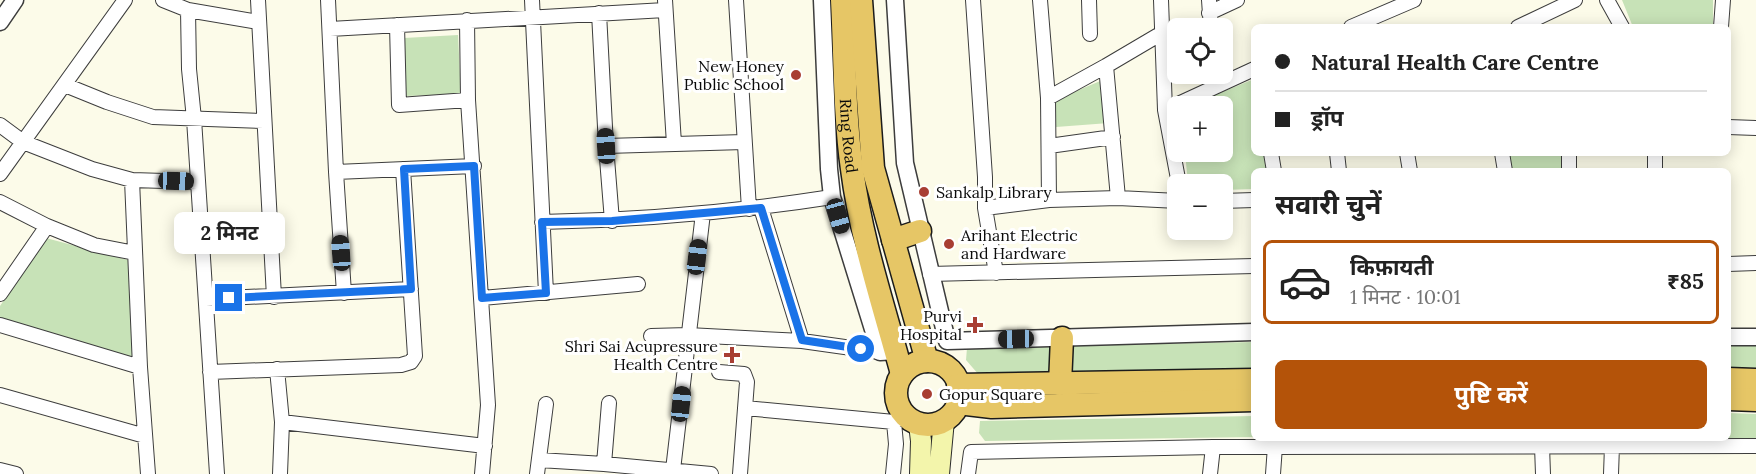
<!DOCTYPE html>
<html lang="hi">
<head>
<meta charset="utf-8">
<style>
  body { margin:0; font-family:Lora,"Noto Sans Devanagari",serif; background:#f6f6f6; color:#222; height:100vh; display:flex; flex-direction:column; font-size:22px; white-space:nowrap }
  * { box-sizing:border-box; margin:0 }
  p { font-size:20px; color:#767676 }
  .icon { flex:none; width:33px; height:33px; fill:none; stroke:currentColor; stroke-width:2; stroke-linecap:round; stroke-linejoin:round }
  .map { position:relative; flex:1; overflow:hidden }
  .panel { position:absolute; left:1251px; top:168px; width:480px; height:273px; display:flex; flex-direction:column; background:#fff; border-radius:9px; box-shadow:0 3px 15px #0003 }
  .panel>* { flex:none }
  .banner { position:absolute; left:1251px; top:24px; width:480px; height:132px; border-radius:9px; box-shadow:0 3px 15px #0003; display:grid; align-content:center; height:132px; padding:0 24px; background:#fff }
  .tools { position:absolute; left:1167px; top:18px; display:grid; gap:12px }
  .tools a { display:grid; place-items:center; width:66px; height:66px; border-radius:9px; background:#fff; box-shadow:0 3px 15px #0003; font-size:30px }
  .end { position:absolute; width:27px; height:27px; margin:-14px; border:8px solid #1a73e8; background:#fff; box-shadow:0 0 0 3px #fff }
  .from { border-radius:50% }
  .bubble { position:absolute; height:42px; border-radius:9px; background:#fff; box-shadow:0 3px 15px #0003; font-size:20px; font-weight:700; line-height:42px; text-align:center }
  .car { position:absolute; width:18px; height:36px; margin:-18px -9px; border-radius:8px; box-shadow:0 0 4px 2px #0007; background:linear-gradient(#222 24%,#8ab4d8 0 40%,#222 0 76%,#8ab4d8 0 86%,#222 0) }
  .banner b { display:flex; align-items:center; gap:21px; height:57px; font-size:22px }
  .banner b+b { border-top:2px solid #e0e0e0 }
  .banner i { width:15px; height:15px; background:#222 }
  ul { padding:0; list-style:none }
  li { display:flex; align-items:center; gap:18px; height:84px; margin:0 12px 9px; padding:0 12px; border:3px solid #e0e0e0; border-radius:9px }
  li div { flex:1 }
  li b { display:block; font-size:22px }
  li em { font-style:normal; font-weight:700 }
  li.selected { border-color:#b45309 }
  li>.icon { width:54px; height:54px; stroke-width:1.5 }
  h2 { padding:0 24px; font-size:27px; line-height:72px }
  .cta { display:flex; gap:12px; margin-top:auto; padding:12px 24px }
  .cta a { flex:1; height:69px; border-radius:9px; background:#b45309; color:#fff; font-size:24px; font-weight:700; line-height:69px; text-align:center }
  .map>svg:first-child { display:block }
  .green { fill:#c7e2b7 }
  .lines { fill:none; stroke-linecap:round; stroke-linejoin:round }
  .minor-casing { stroke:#3d3d3d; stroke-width:16 }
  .tertiary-casing { stroke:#3d3d3d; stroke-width:19 }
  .secondary-casing { stroke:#2c2c2c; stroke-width:22 }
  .trunk-casing { stroke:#1b1b1b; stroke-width:25 }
  .minor { stroke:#fff; stroke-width:14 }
  .tertiary { stroke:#fff; stroke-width:16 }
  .secondary { stroke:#f3f5ab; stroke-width:20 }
  .trunk { stroke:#e6c666; stroke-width:22 }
  .route { stroke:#1a73e8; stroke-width:8 }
  .poi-dot { fill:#a83e33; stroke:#fff; stroke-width:2 }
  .labels { text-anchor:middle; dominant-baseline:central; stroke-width:6; stroke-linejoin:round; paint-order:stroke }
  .poi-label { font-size:16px; fill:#0a0a0a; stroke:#fff; text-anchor:end }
  .street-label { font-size:16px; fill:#0a0a0a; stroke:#fff }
</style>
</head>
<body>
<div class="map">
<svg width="1756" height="474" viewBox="0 0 1756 474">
  <rect width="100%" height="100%" fill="#fcfbe9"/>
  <!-- green -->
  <path class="green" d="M1622,0H1713V27H1633Z
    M458,35L461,94L406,96L404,38Z
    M1105,79L1109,123L1056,127L1055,100Z
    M1254,79V153H1269L1271,171H1254V189L1223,190L1222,184H1188L1185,152H1222V106H1188Z
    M1508,153H1567L1566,171H1511Z
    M46,238L128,260L133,359L0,320V306Z
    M1254,342V368L979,375L966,360L967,348Z
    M1728,343L1756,344V372L1728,371Z
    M1728,413L1756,414V440L1656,438H1728Z
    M1254,416V437L985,441L979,433L980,421Z"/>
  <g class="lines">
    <!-- minor casing -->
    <g class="minor-casing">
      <path id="minor" d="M163,0L188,10L258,22
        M258,0L274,297
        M328,0L336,172L344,293
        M532,0L546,293
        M665,0L674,144
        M736,0L749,209
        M973,0L985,177V208L996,273
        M1040,0L1048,98L1049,200
        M1089,0L1090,34
        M1161,0L1165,110L1179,184
        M1209,0L1211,28
        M1607,0L1622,27
        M188,10L189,69L194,119L217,474
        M599,13L606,146L612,221
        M1209,13L1237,0
        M467,20L468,100L488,405L482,474
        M397,25L399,105L468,100
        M1351,27L1414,0
        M1518,27L1575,0
        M1721,27L1723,0
        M330,29L665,10
        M1106,66L1162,33
        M65,85L107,102L153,117L264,121
        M1048,98L1106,66L1118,198
        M1165,110L1254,69
        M0,125L23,142L92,169L132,180L197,182
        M1728,127L1756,128
        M606,146L744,142
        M1049,146L1113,137
        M1271,153L1274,171
        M1337,153L1339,171
        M1407,153L1410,171
        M1502,153L1505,171
        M1655,153V171
        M1569,171V153
        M336,172L474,166
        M0,174L125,0
        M132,180L140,367L148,474
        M1222,201L1254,200
        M0,202L47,226L94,245L135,253
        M761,208L802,341
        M985,208L1049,200L1118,198L1178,201
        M542,222C639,220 736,212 832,197
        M1728,264L1756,263
        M930,274L1254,266
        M0,294L47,226
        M482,298L638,284
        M206,299L411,289
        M0,325L140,367
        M651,336L688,335L802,341L880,352
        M277,369L282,422L280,474
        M210,372L401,365L411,362L415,356L403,169
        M719,372L744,374L747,382L740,474
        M0,395L145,436
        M745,408L894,422
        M282,422L485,446
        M1542,446L1543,474
        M539,460L604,464L711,474
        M604,464L609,403
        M0,470L16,474
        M673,470L703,213
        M537,474L546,404
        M893,474L896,444L894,422L906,416
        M968,474L971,452L1213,447L1756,446
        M1210,474L1213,447
        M1273,474L1275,446
        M1611,474L1612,446"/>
    </g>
    <!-- tertiary casing -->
    <g class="tertiary-casing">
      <path id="tertiary" d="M822,0L829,169L832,197L880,352L896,351
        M895,0L905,163L947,341L1254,332
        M0,22L15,0
        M1728,337H1756"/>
    </g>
    <!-- secondary casing -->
    <g class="secondary-casing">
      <path id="secondary" d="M919,424L921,441L920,474
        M939,474L944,420"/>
    </g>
    <!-- trunk casing -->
    <g class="trunk-casing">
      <g id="trunk">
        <path id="s1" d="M842,0C845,56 844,113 852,169C861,239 884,307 902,374"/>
        <path d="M861,0L873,168L927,361"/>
        <path d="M893,240L920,231"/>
        <circle cx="928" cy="393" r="32"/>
        <path d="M1728,379L1756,380"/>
        <path d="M1060,384L1062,338"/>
        <path d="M958,385L1254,380"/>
        <path d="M1728,399L1756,400"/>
        <path d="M958,403L992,407L1254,400"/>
      </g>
    </g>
    <!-- minor -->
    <use href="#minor" class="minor"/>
    <!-- tertiary -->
    <use href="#tertiary" class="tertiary"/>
    <!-- secondary -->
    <use href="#secondary" class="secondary"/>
    <!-- trunk -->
    <use href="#trunk" class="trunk"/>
  </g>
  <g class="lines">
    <!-- route -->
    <path class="route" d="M229,298L411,289L404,169L474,166L482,298L546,293L542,222L612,221L761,208L802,340L861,349"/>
  </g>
  <!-- markers -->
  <g class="poi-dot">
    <circle cx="796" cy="75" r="6"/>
    <circle cx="924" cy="192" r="6"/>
    <circle cx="949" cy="244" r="6"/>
    <path d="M972 316h6v6h6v6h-6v6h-6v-6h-6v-6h6z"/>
    <path d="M729 346h6v6h6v6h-6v6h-6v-6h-6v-6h6z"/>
    <circle cx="927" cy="394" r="6"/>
  </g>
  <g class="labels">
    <!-- poi labels -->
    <g class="poi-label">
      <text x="784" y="66">New Honey<tspan x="784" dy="18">Public School</tspan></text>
      <text x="936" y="192" text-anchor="start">Sankalp Library</text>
      <text x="961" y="235" text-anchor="start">Arihant Electric<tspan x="961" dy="18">and Hardware</tspan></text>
      <text x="962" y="316">Purvi<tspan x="962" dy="18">Hospital</tspan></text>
      <text x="718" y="346">Shri Sai Acupressure<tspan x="718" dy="18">Health Centre</tspan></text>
      <text x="939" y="394" text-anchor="start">Gopur Square</text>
    </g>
    <!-- street labels -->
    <g class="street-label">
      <text stroke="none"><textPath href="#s1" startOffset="136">Ring Road</textPath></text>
    </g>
  </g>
</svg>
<div class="tools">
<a><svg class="icon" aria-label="locate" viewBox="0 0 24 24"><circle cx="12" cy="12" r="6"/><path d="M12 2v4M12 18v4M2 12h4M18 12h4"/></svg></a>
<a>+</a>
<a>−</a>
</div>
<i class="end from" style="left:861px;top:349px"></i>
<i class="end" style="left:229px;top:298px"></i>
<div class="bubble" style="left:174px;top:212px;width:111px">2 मिनट</div>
<i class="car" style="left:606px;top:146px;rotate:357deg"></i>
<i class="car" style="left:176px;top:181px;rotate:92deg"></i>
<i class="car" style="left:838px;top:216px;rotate:164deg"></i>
<i class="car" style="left:341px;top:253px;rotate:356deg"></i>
<i class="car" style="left:697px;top:257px;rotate:7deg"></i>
<i class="car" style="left:1016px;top:339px;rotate:269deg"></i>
<i class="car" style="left:681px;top:404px;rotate:6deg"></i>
<div class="banner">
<b><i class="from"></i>Natural Health Care Centre</b>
<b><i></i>ड्रॉप</b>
</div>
<section class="panel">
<h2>सवारी चुनें</h2>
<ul>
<li class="selected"><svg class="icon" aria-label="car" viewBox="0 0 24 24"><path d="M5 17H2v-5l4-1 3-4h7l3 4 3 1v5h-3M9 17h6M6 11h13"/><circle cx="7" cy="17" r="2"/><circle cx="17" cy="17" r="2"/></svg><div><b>किफ़ायती</b><p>1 मिनट · 10:01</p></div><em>₹85</em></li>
</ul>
<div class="cta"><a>पुष्टि करें</a></div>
</section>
</div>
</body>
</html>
